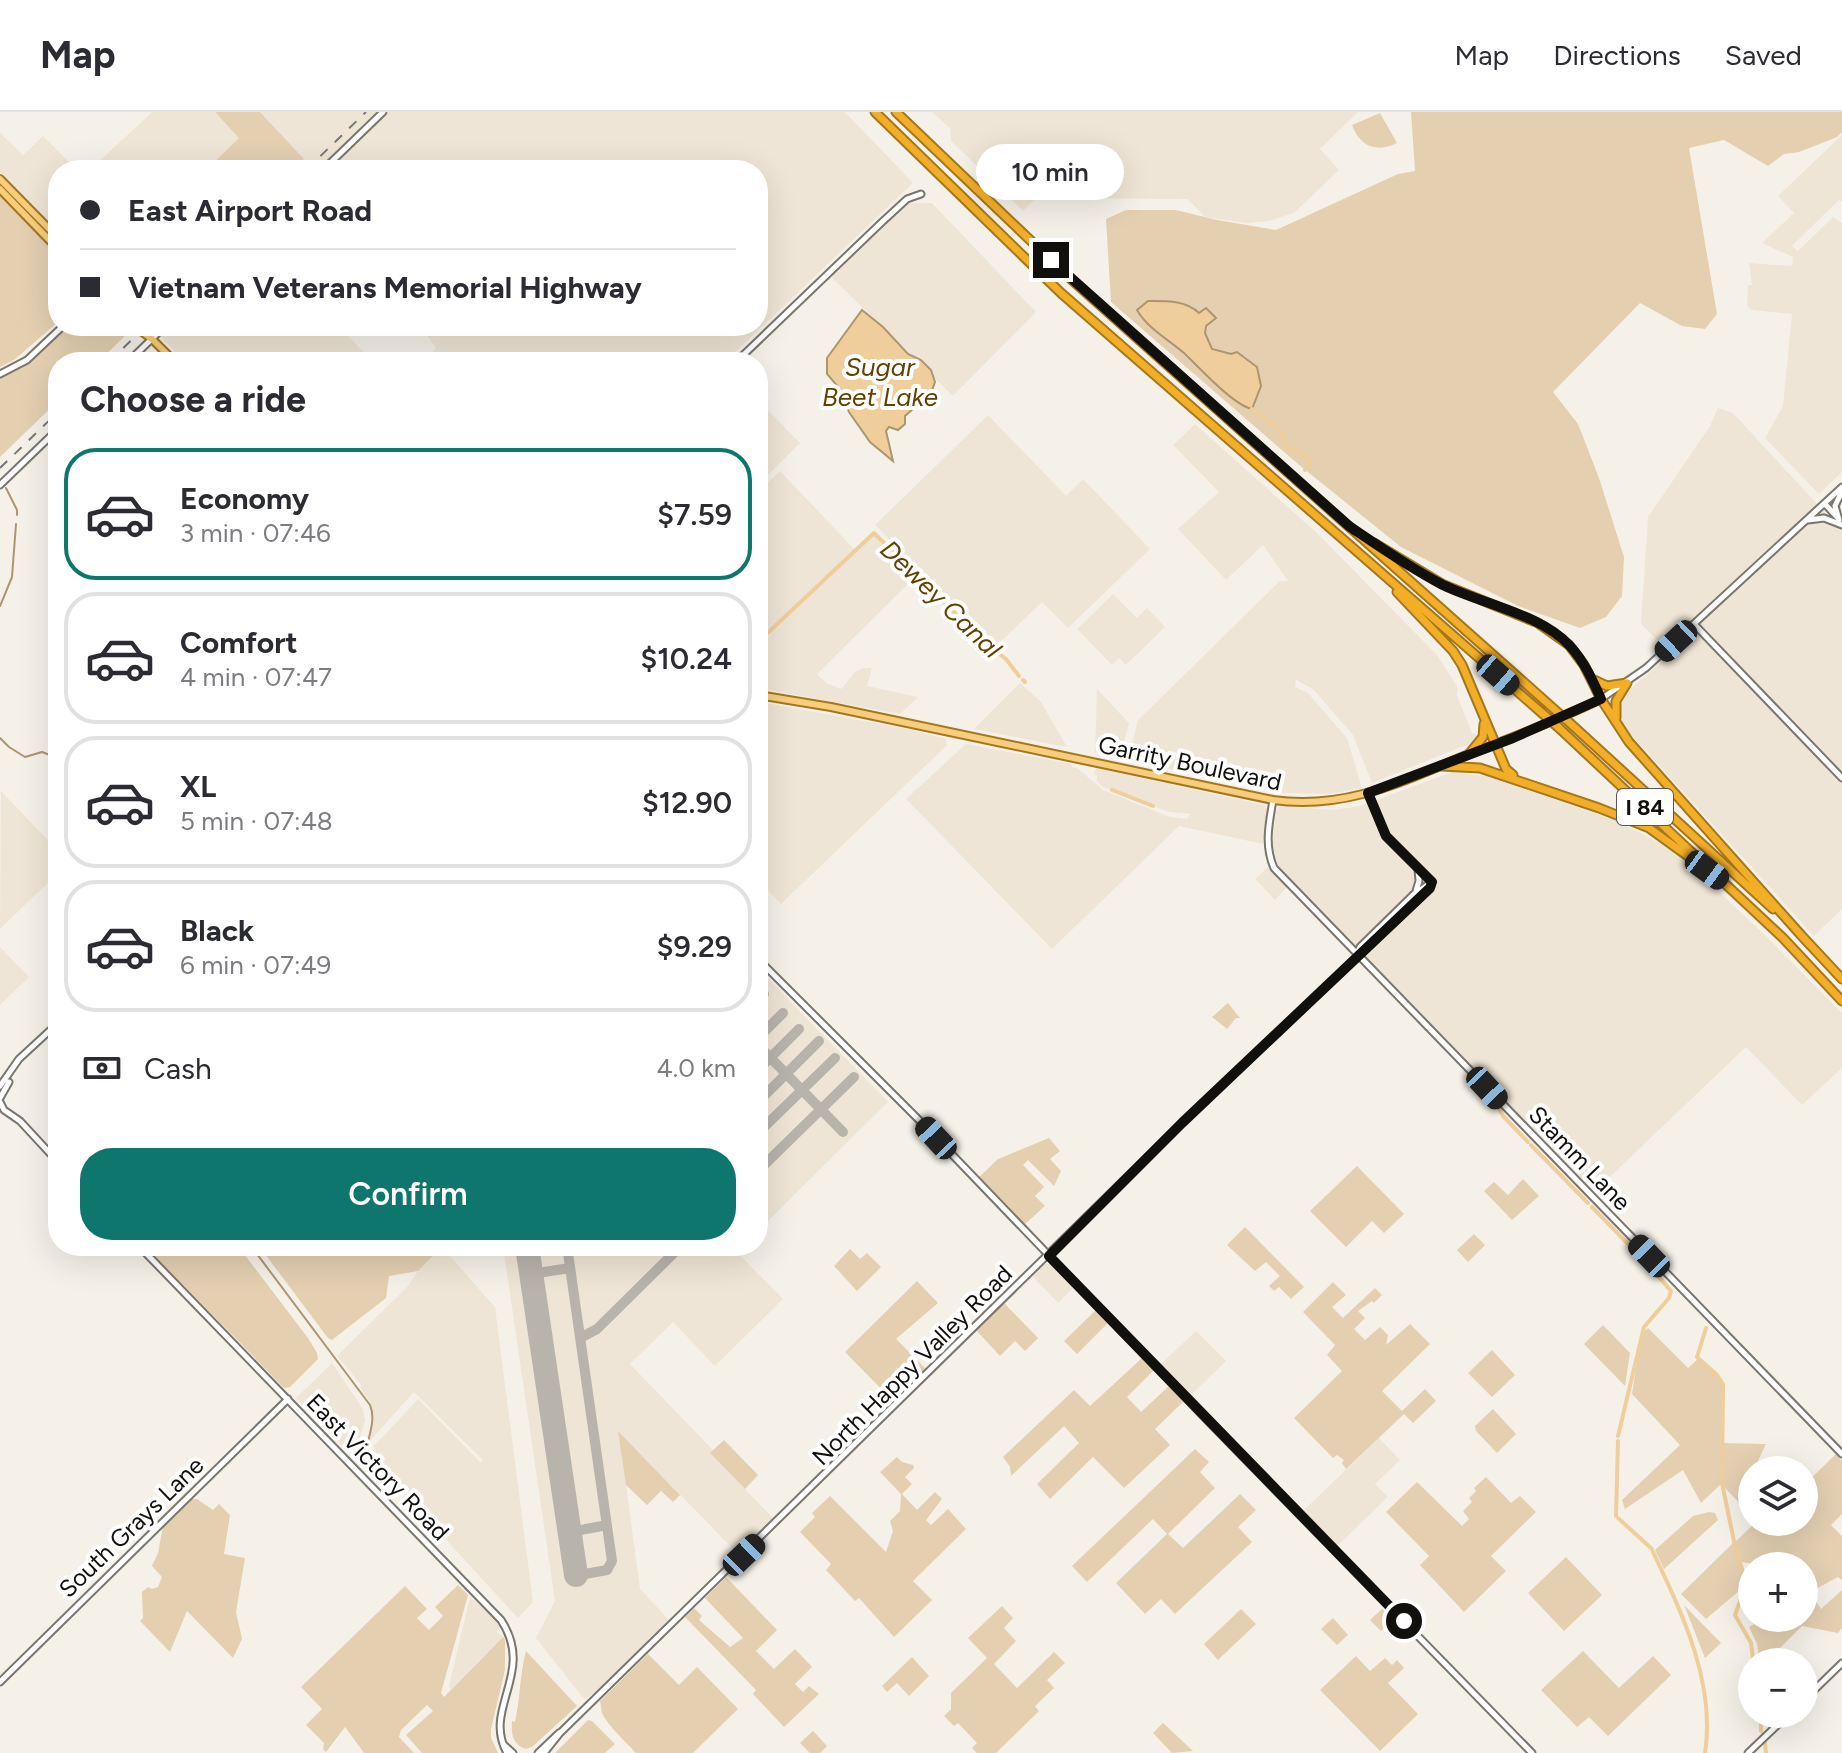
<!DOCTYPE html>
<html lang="en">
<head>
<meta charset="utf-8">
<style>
  body { margin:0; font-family:Figtree,sans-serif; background:#f2f2f3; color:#2b2b33; height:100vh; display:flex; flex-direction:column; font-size:30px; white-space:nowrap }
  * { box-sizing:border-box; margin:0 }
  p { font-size:26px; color:#7c7c81 }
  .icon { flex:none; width:44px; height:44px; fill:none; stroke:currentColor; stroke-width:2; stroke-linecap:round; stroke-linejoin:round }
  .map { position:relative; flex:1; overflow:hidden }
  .panel { position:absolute; left:48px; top:240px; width:720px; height:904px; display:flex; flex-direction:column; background:#fff; border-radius:32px; box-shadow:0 8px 32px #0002 }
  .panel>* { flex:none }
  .guide { position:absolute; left:48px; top:48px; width:720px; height:176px; border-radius:32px; box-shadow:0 8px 32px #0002; display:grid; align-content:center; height:176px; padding:0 32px; background:#fff }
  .controls { position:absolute; left:1738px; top:1344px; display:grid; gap:16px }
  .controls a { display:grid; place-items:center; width:80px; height:80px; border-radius:50%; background:#fff; box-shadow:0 8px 32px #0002; font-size:40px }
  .end { position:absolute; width:36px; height:36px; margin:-18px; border:10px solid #12100d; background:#fff; box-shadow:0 0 0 4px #fff }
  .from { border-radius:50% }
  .bubble { position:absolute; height:56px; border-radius:28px; background:#fff; box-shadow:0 8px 32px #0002; font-size:26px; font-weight:600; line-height:56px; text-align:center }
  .car { position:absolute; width:24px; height:48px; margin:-24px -12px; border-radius:10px; box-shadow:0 0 6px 2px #0007; background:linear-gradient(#222 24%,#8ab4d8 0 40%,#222 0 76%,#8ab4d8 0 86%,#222 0) }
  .guide b { display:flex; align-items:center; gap:28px; height:76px; font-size:30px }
  .guide b+b { border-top:2px solid #e1e1e2 }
  .guide i { width:20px; height:20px; background:#2b2b33 }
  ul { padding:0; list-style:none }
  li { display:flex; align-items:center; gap:24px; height:132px; margin:0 16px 12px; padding:0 16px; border:4px solid #e1e1e2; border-radius:32px }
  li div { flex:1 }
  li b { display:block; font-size:30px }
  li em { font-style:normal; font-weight:600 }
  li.active { border-color:#0f766e }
  li>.icon { width:72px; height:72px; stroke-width:1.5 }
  h2 { padding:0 32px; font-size:36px; line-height:96px }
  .pay { display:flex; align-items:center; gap:20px; height:88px; padding:0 32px; font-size:30px }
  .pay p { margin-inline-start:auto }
  .button { display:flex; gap:16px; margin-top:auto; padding:16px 32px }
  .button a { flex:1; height:92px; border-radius:32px; background:#0f766e; color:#fff; font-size:32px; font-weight:600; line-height:92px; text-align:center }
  header { display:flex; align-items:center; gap:48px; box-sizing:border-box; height:112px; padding:0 40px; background:#fff; border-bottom:2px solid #e1e1e2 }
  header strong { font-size:38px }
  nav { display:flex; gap:44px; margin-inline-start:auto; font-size:28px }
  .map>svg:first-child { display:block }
  .built { fill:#efe5d6 }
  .green { fill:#e4cfb1 }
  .water { fill:#efce9b; stroke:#ad9570; stroke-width:2 }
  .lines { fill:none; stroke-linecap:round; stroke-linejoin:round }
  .stream { stroke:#ad9570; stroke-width:2 }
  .canal { stroke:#efce9b; stroke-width:4 }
  .taxiway { stroke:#b8b4ac; stroke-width:10 }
  .runway { stroke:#b8b4ac; stroke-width:24 }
  .secondary-casing { stroke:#7a756d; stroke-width:9 }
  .primary-casing { stroke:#a4771e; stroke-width:10 }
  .highway-casing { stroke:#a4771e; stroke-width:11 }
  .secondary { stroke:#fff; stroke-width:5 }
  .primary { stroke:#f8ce7d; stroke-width:6 }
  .highway { stroke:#f3ae27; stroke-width:7 }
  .rail { stroke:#7a7671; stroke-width:2; stroke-dasharray:10 10; stroke-linecap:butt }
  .highway-bridge-casing { stroke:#a4771e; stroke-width:11; stroke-linecap:butt }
  .highway-bridge { stroke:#f3ae27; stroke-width:7 }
  .route { stroke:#12100d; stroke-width:10 }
  .labels { text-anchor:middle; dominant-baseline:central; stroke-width:8; stroke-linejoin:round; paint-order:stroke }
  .shield { fill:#fff; stroke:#595856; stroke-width:2 }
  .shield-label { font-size:22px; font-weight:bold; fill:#12100d }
  .street-label { font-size:24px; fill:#12100d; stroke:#fff }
  .water-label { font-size:26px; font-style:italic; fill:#614100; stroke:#fff }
</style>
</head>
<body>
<header>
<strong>Map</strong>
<nav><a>Map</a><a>Directions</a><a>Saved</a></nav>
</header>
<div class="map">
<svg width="1842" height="1641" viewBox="0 0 1842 1641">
  <rect width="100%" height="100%" fill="#f6f1e8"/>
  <!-- built -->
  <path class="built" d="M152,0H215L240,26L206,58H90Z
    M260,0H845L913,71L725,250H424L436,236L420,214H758V58H314Z
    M932,0H1358L1320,37L1339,58L1294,101L1269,109L1247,111L1205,105L1188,87L1036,86L1023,99L951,29L950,16Z
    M0,21L23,43L43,24L77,58H58V119L0,60Z
    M1842,23V89L1839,88L1792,134L1798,139L1833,105L1842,111V360L1819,382L1765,326L1783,294L1792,202L1752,198L1747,194L1748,173H1752L1749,151L1792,154L1793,145L1762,131L1794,101L1778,84Z
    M907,91H932L1036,200L953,284L830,164Z
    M170,214H339L373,250H185L160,224Z
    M758,288L800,331L758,373Z
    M1718,296L1733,301L1842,419V797L1814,824L1625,616L1618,601L1619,590L1625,581L1671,542L1641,512L1648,405L1710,314Z
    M988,303L1066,384L1083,367L1150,437L1068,516L1042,490L997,533L875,413Z
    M1195,312L1317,421L1437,543L1458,576L1457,583L1472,621L1480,624L1476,629L1372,671L1353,623L1313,577L1296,568L1295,575L1308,581L1347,626L1362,676L1330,682L1284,681L1128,648L1138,608L1280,469H1288L1263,433L1226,468L1178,417L1219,380L1173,333Z
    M780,359L855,438L874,420L917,463L817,562L826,571L841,577L855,560L863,556H872L867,574L918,585L900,602L758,576V534L771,522L767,518L758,527V380Z
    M1113,482L1137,506L1147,496L1165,515L1126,553L1119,546L1112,553L1077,517Z
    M1020,571L1041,590L1067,635L974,617Z
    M1097,577L1129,611L1120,645L1095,640Z
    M761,590L913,618L946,627L947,633L781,792L763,773L758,777V598Z
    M966,632L1072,652V655L1077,656L1103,678L1170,705L1187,707L1191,702L1169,700L1101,674L1097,669V663H1094L1096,656L1264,693L1267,697L1263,732L1179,714L1052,837L906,687Z
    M1452,660L1486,664L1611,707L1649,725L1683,746L1767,825L1842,901V956L1802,993L1746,935L1594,1080L1281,758L1274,744L1272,733L1276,700L1280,694L1334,698L1360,694Z
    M1,679L58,739V761L0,817Z
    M1268,755L1287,775L1275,788L1255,767Z
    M0,835L29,865L0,893Z
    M758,856L888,990L758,1119Z
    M503,1134H742L737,1140L783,1187L715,1254L673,1210L630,1252L713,1338L710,1341L774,1407L738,1442L619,1320L640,1477L670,1509L601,1577L584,1587L536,1526L555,1489Z
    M442,1135L495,1195L533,1490L518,1506L403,1381L401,1382L379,1358L382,1355L374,1334L418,1287L480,1350L483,1348L414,1280L369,1330L373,1300L370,1290L360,1276L362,1274L337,1244L408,1174L418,1159Z
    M1044,1152H1050L1073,1176L1058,1191L1032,1164Z
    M1196,1219L1226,1249L1190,1284L1160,1253Z
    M332,1251L363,1297L365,1308L357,1336L352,1335L348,1340L296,1286Z
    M1379,1326L1400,1348L1375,1372L1388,1385L1337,1434L1303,1399Z
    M470,1485L501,1513L496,1519L503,1525L450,1578L449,1574Z"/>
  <!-- green -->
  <path class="green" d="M215,0H260L304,47L293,58H206L239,26Z
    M1411,0H1842V20L1837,25L1799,40L1784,42L1768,54L1724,28L1689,36L1717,202L1705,217L1682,214L1640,191L1553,280L1578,312L1599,366L1624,445L1622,484L1606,505L1580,516L1518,494L1401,435L1298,352L1111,190L1106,107L1126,98H1176L1217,108L1276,118L1398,62L1415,59Z
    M1380,1L1397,31C1377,41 1360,35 1352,13Z
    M0,84L58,143V210L14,248L0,255Z
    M68,214H128L132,217L98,250H58V289L0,345V266L33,248Z
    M1228,891L1240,906H1236L1227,917L1212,905Z
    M1049,1026L1060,1039L1050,1047L1061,1059L1054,1074L1028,1048L1023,1053L1044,1075L1035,1084L1045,1094L1024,1113L978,1066L998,1047Z
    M1357,1054L1404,1102L1384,1121L1372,1109L1346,1135L1310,1099Z
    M1523,1067L1539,1084L1512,1108L1484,1079L1494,1070L1508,1083Z
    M1245,1115L1304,1175L1291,1187L1279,1175L1274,1179L1269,1174L1280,1164L1266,1150L1255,1159L1227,1133Z
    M1474,1122L1485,1133L1468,1150L1457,1138Z
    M157,1134H238L308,1226L317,1241L318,1247L290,1275L284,1276L151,1140Z
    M259,1134H441L442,1135L418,1159L389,1164L386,1186L332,1228L328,1226Z
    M850,1137L860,1147L867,1141L881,1155L857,1179L834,1154Z
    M917,1169L938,1191L896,1227L926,1257L893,1289L845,1240Z
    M1333,1170L1346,1183L1332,1195L1343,1206L1375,1176L1382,1183L1374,1191L1372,1189L1358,1199L1365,1206L1354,1217L1365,1228L1380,1215L1388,1223L1386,1233L1410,1212L1430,1232L1382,1279L1402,1299L1425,1277L1436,1289L1413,1311L1404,1302L1346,1357L1342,1351L1344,1348L1337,1343L1333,1346L1294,1306L1342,1259L1327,1243L1335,1233L1303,1200Z
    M1004,1191L1038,1226L1025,1239L1015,1229L1000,1244L976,1218Z
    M1096,1198L1108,1211L1077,1242L1064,1229Z
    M1603,1213L1630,1241L1625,1274L1584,1232Z
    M1648,1216L1688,1256L1699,1246L1721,1268L1722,1331L1766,1332L1745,1376L1752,1377V1404L1721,1372L1701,1391L1683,1358L1625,1397L1622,1388L1680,1333L1632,1282L1641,1223Z
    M1492,1238L1515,1263L1492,1285L1468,1261Z
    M1142,1246L1154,1258L1127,1285L1141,1300L1169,1274L1184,1289L1155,1317L1170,1333L1124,1376L1093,1345L1050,1387L1037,1372L1079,1331L1064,1314L1011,1364L1010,1355L1003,1345L1074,1278L1090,1294Z
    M1493,1297L1516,1322L1497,1341L1476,1319L1475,1314Z
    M618,1319L680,1383L673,1390L661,1379L647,1393L626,1373Z
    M724,1328L758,1363L745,1377L710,1341Z
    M1195,1337L1209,1350L1200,1360L1215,1376L1168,1422L1183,1436L1240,1382L1256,1398L1238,1415L1252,1430L1175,1502L1161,1487L1145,1502L1116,1471L1167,1422L1153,1407L1087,1470L1072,1454Z
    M1836,1342L1842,1349V1402L1831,1413L1842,1424V1468L1838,1465L1810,1480L1821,1497L1842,1478V1516L1838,1521L1802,1514L1766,1550H1760L1757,1532L1749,1515L1765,1506H1804V1454H1770L1768,1451L1752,1452L1742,1450L1735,1430L1756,1410H1804V1373Z
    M897,1345L902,1350L913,1353L914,1356L905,1365L912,1372L902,1382L917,1398L935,1380L942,1387L926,1408L931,1413L948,1397L966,1417L913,1469L932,1488L894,1525L859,1486L855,1489L826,1458L831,1452L800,1420L815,1405L812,1401L830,1384L886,1440L893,1419L890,1409L900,1399L901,1382L880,1360Z
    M1486,1365L1511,1391L1520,1384L1536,1400L1491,1444L1506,1459L1464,1500L1420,1453L1429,1444L1386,1400L1417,1370L1462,1414L1469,1407L1463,1399L1472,1390L1469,1386L1476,1379L1474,1376Z
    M192,1387H197L213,1398L219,1392L230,1403L224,1442L245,1446L236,1500L242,1527L233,1546L187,1499L170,1540L140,1509L143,1506L142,1480L148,1475L152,1477L158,1475L162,1465L152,1454L158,1441L163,1414Z
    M1709,1400L1715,1401L1718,1408L1664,1457L1655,1438L1693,1404Z
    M1733,1431L1746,1473L1706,1507L1681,1482Z
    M1566,1445L1602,1483L1564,1519L1528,1481Z
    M726,1465L777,1518L756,1539L774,1557L795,1537L812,1555L795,1572L803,1580L809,1574L819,1582L784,1615L753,1582L756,1578L685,1505L694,1496L702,1504L699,1508L730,1535L743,1526L705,1486Z
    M458,1473L468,1483L441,1581L444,1585L503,1525L505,1528V1558L491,1617V1626L498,1641H422L406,1623L433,1599L427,1593L401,1618L399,1625L414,1641H364L345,1615L326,1640L323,1637L324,1631L306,1613L322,1597L301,1575L405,1474L427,1497L417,1506L429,1518L443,1504L435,1495Z
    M1684,1493L1721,1531L1705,1546Z
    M1002,1494L1013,1506L1004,1516L1016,1529L994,1552L1017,1576L1054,1540L1065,1551L1047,1568L1054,1576L1035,1594L1039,1599L996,1641H977L972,1636L977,1631L958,1611L954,1614L944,1604L951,1597V1581L987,1546L968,1526Z
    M1241,1497L1256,1512L1218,1548L1204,1532Z
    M1382,1497L1395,1506L1381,1519L1370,1508Z
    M1333,1506L1348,1523L1337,1533L1321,1517Z
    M526,1539L577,1594L532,1635L526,1637C512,1633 511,1621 512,1609L515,1610C520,1588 520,1561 526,1539Z
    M1583,1539L1619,1576L1653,1544L1671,1563L1608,1624L1589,1605L1577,1615L1541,1578Z
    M648,1542L679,1573L697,1555L738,1597L693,1641H636C626,1630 608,1614 602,1601C601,1597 601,1593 600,1589Z
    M1356,1544L1370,1559L1385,1546L1392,1553L1397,1548L1404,1556L1388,1571L1418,1602L1380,1639L1320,1578Z
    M912,1545L929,1564L909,1584L897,1571L887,1580L882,1574Z
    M588,1608L592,1609L615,1632L605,1641H555Z
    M1163,1611L1193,1639L1172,1641L1153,1621Z
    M813,1619L827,1634L820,1641H810L800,1631Z"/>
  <!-- water -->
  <path class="water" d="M1148,189C1166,189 1186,188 1199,201L1206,196L1216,206L1206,214L1205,221L1212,237L1231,242L1237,240L1257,255L1261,274L1252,297C1233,293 1200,256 1184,241C1168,227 1148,217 1137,198Z
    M862,198L883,215L908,242L921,248L931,258L935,270L931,281L905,304V312L898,318L889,315L886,319L893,349L870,330L849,300L840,277L827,262V246Z"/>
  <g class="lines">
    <!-- stream -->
    <path class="stream" d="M6,376L17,398V403
      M0,494L12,465L16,412
      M0,626L9,635L25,645L42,640L58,646
      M251,1134L370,1293C378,1312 363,1332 366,1352"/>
    <!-- canal -->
    <path class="canal" d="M1252,297C1267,310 1282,313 1286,335C1296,339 1306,338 1310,352L1305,358
      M758,530L874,421L986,532L1006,547L1019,564
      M1023,568L1025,570
      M1112,678L1153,694
      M1498,995L1503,1004L1528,1030
      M1531,1033L1588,1091
      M1592,1095L1639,1143
      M1706,1216L1697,1245L1717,1263L1723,1272L1722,1371L1735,1434L1747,1473
      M1618,1324L1644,1215L1669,1186L1671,1179L1646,1150
      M1616,1404L1618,1329
      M1618,1406L1652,1437
      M1653,1440C1682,1501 1716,1571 1705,1641
      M1744,1478L1735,1503L1751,1531L1753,1547
      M1761,1602V1619
      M1765,1631L1766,1641"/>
    <!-- taxiway -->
    <path class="taxiway" d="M758,888L764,882
      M758,926L783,901
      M758,933L843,1020
      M758,958L799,917
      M758,990L819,929
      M758,1021L835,946
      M758,1059L854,965
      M567,1134L612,1449L607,1458L585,1462L575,1458
      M531,1162L570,1156
      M580,1226L597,1217L681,1134
      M570,1420L607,1413"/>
    <!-- runway -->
    <path class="runway" d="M527,1134L576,1463"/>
    <!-- secondary casing -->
    <g class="secondary-casing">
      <path id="secondary" d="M323,58L383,0
        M128,250L165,214
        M736,250L881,111L907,87L921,82
        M0,262L27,248L63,214
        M0,373L58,317
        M1825,392L1838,406
        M1808,408L1824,406L1842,413
        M1839,408L1835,394L1842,379
        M1694,512L1842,666
        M1601,587L1646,556L1842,375
        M1368,681L1386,724L1432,770
        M1273,688C1269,712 1264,733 1274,756L1842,1342
        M1416,779L1419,769L1418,757
        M1357,842L1360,835L1414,782L1432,770
        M758,847L919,1008L1206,1307L1532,1641
        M0,974L19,947L58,911
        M0,986L9,970
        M0,990L4,998L20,1009L58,1050
        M139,1134L501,1508C536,1561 482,1596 507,1641
        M0,1570L288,1287
        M1804,1588L1842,1551
        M503,1632L513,1641
        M538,1641L559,1621
        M544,1641L560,1621L1182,1011L1421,785L1432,770
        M1748,1641L1789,1602"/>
    </g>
    <!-- primary casing -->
    <g class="primary-casing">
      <path id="primary" d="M0,67L58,126
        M0,77L58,137
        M134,214L152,227
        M144,214L152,227L175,250
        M758,583L831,595L1273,688C1347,698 1403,669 1469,642C1514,625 1558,608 1601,587"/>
    </g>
    <!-- highway casing -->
    <g class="highway-casing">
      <path id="highway" d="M875,0L1061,181L1542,601
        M896,0L1073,169L1554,597
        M1374,431L1442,472L1538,511L1569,533L1584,553L1601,587L1629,630L1801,823
        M1397,480L1453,539L1462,553L1506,657L1513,663
        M1594,568L1607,574L1627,571
        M1616,606V589L1627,571
        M1571,612L1773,797
        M1558,615L1783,826L1842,889
        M1469,642L1483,625L1484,612
        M1441,654L1480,656L1599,696L1649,716L1703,755
        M1800,822L1842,867"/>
    </g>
    <!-- secondary -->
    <use href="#secondary" class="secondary"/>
    <!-- primary -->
    <use href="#primary" class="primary"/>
    <!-- highway -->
    <use href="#highway" class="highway"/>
    <!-- rail -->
    <path class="rail" d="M306,58L366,0
      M109,250L146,214
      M0,356L58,300"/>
    <!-- highway-bridge casing -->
    <g class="highway-bridge-casing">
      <path id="highway-bridge" d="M1554,597L1571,612
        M1542,601L1558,615"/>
    </g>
    <!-- highway-bridge -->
    <use href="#highway-bridge" class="highway-bridge"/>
  </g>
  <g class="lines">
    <!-- route -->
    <path class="route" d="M1051,148L1349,414C1380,435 1410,456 1443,473C1482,492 1541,502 1570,534C1584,549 1593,569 1601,587L1513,626L1368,681L1386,724L1432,770L1430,776L1182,1011L1049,1144L1404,1509"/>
  </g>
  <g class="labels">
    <!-- shield labels -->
    <rect class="shield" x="1617" y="677" width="56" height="36" rx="6"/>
    <g class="shield-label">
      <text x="1645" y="695">I 84</text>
    </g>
    <!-- street labels -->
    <g class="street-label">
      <text transform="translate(1190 651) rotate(12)">Garrity Boulevard</text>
      <text transform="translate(1580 1046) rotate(46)">Stamm Lane</text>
      <text transform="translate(912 1253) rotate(-45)">North Happy Valley Road</text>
      <text transform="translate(378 1355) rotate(46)">East Victory Road</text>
      <text transform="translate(131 1415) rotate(-44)">South Grays Lane</text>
    </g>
    <!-- water labels -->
    <g class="water-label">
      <text x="880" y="255">Sugar<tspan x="880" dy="30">Beet Lake</tspan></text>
      <text transform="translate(941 487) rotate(44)">Dewey Canal</text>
    </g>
  </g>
</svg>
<div class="controls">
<a><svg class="icon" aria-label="layers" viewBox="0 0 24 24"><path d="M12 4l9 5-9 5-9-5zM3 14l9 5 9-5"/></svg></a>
<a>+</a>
<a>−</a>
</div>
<i class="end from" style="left:1404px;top:1509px"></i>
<i class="end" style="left:1051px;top:148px"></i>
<div class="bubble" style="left:976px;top:32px;width:148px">10 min</div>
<i class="car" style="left:1676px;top:529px;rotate:227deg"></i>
<i class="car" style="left:1498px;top:563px;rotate:131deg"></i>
<i class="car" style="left:1707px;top:758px;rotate:126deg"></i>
<i class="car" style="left:1487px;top:976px;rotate:137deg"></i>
<i class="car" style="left:936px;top:1026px;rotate:317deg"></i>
<i class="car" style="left:1649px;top:1144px;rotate:316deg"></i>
<i class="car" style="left:744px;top:1443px;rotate:46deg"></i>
<div class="guide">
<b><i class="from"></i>East Airport Road</b>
<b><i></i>Vietnam Veterans Memorial Highway</b>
</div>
<section class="panel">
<h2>Choose a ride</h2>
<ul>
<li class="active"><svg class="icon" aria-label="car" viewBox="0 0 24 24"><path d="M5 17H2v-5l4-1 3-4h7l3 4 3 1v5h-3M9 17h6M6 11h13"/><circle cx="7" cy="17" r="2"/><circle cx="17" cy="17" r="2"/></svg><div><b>Economy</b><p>3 min · 07:46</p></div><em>$7.59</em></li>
<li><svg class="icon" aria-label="car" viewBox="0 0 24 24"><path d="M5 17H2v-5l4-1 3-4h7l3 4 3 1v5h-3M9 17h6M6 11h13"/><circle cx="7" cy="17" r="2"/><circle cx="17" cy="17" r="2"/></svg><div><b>Comfort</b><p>4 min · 07:47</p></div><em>$10.24</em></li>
<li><svg class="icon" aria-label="car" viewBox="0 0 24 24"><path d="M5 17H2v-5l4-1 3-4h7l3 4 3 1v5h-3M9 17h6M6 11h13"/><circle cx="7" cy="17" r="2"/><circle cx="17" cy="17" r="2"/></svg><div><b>XL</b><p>5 min · 07:48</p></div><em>$12.90</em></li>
<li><svg class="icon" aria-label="car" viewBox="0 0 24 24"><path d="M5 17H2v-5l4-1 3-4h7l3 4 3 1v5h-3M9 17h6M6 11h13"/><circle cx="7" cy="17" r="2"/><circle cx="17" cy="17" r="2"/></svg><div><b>Black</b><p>6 min · 07:49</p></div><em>$9.29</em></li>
</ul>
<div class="pay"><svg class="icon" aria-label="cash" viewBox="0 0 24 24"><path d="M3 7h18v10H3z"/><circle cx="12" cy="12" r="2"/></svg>Cash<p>4.0 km</p></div>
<div class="button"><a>Confirm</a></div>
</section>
</div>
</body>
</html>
